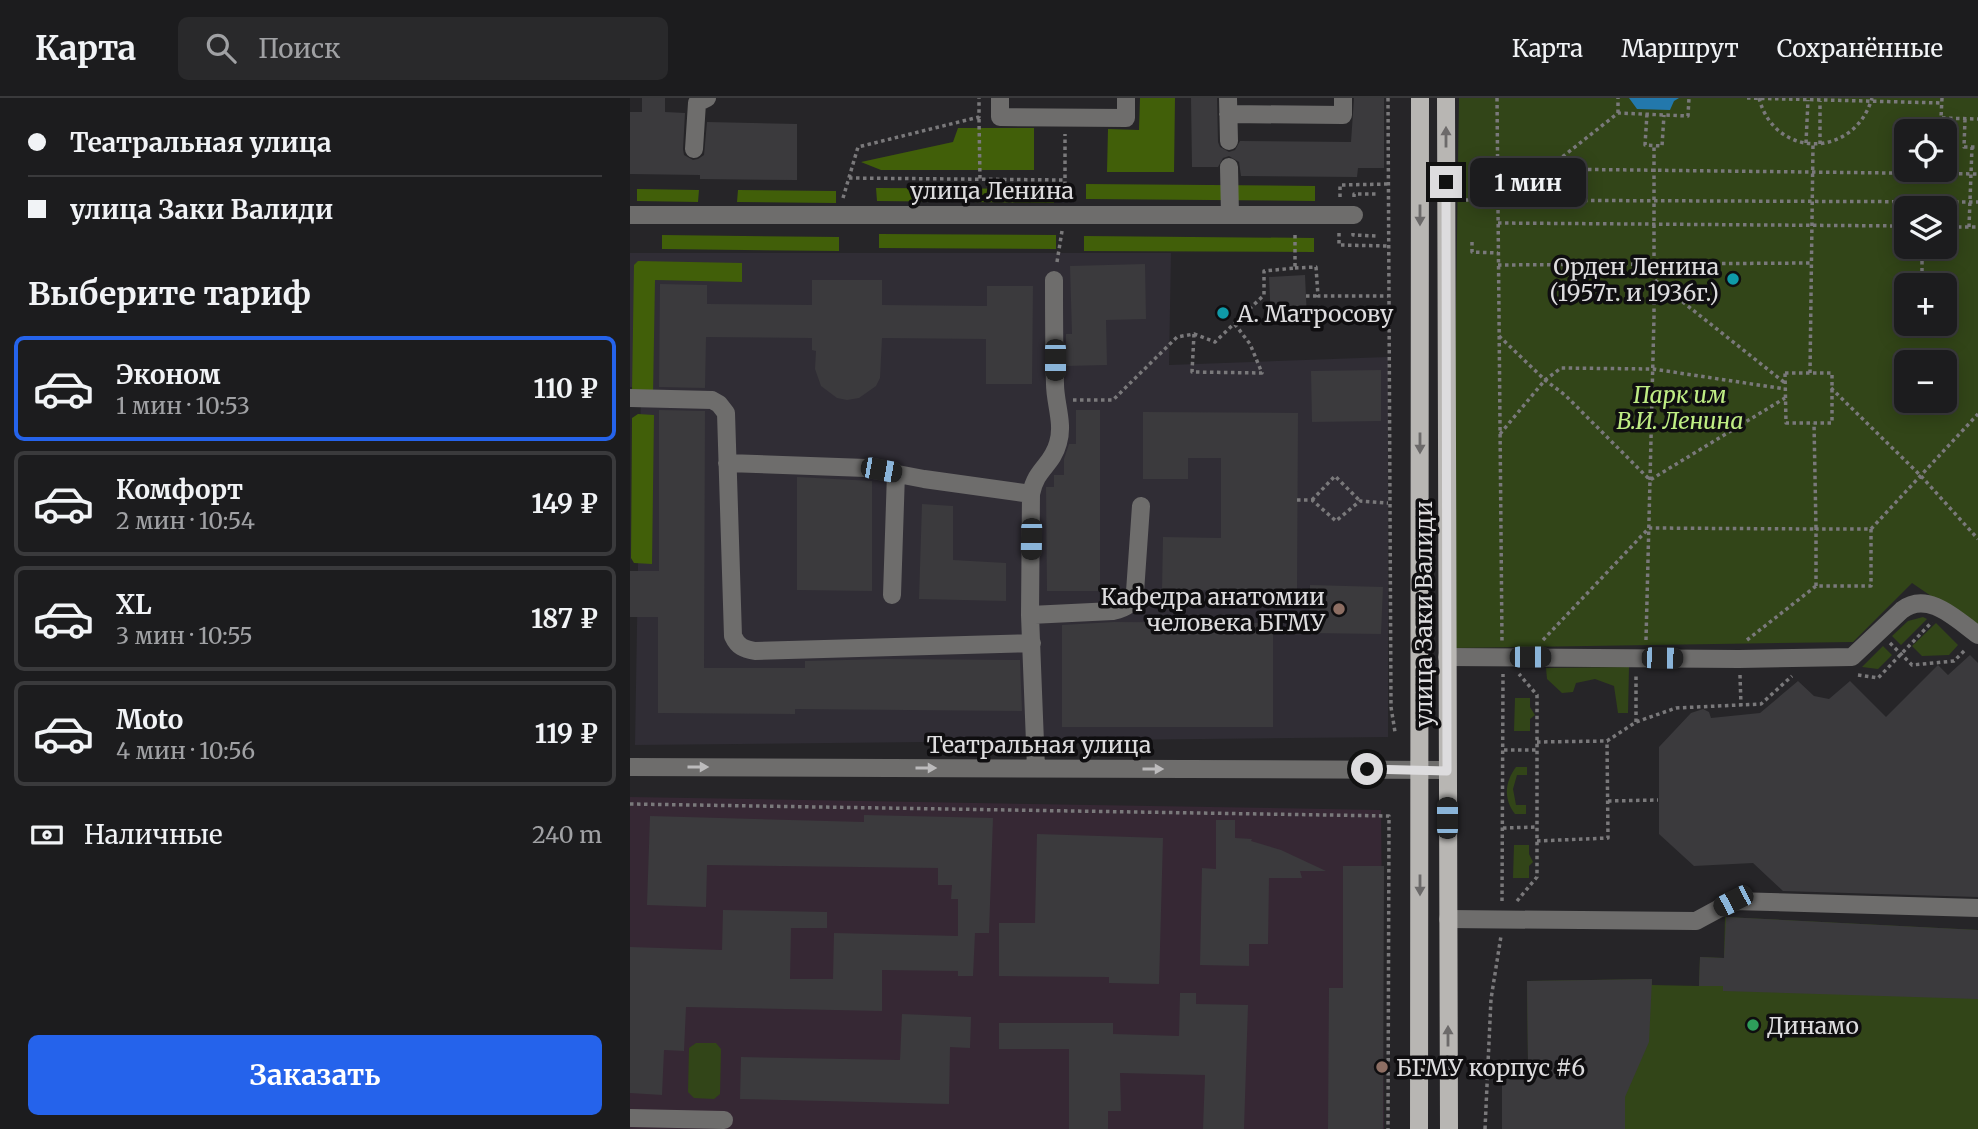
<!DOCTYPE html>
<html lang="ru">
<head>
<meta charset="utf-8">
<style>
  body { margin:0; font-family:Merriweather,serif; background:#29292b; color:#f1f3f6; height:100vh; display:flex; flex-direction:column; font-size:26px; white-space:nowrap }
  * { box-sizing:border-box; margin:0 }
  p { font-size:23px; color:#a0a1a4 }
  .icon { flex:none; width:38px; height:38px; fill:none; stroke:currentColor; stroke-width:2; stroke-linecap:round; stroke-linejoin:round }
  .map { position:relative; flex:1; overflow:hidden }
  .details { display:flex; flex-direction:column; background:#1c1c1e; width:630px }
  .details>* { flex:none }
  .banner { display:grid; align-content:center; height:154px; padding:0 28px; background:#1c1c1e }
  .controls { position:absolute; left:1264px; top:21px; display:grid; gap:14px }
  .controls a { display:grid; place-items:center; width:63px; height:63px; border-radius:10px; background:#1c1c1e; box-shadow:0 4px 18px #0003,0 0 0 2px #3a3a3c; font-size:35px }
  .end { position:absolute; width:32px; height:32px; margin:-16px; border:9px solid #dddcde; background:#111; box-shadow:0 0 0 4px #111 }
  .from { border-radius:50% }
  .bubble { position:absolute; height:49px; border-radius:10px; background:#1c1c1e; box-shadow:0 4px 18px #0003,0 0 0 2px #3a3a3c; font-size:23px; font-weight:700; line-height:49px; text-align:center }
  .car { position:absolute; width:21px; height:42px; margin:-21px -10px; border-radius:9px; box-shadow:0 0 5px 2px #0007; background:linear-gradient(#222 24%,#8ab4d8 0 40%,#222 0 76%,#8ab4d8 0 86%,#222 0) }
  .banner b { display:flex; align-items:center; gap:24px; height:66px; font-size:26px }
  .banner b+b { border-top:2px solid #3a3a3c }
  .banner i { width:18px; height:18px; background:#f1f3f6 }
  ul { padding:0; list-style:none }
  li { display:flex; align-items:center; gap:21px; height:105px; margin:0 14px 10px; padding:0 14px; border:4px solid #3a3a3c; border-radius:10px }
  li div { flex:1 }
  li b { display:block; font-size:26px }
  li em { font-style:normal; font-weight:700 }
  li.selected { border-color:#2563eb }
  li>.icon { width:63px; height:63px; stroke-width:1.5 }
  h2 { padding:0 28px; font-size:32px; line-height:84px }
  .pay { display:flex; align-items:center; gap:18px; height:77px; padding:0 28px; font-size:26px }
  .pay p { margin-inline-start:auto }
  .primary-button { display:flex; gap:14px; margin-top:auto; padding:14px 28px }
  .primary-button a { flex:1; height:80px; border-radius:10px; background:#2563eb; color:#fff; font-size:28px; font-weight:700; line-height:80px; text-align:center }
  header { display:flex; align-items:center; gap:42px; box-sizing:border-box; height:98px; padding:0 35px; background:#1c1c1e; border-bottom:2px solid #3a3a3c }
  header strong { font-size:33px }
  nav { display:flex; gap:38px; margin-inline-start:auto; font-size:24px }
  .search { width:490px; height:63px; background:#29292b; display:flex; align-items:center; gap:18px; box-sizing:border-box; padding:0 24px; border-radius:10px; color:#a0a1a4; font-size:26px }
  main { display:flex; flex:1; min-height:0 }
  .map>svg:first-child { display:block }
  .commercial { fill:#362834 }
  .built { fill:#302d35 }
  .green { fill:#324518; fill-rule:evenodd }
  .forest { fill:#415f09 }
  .water { fill:#2378ac }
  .building { fill:#3b3a3d }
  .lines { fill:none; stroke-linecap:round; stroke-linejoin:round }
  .path { stroke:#7a797b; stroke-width:3.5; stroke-dasharray:3.5 3.5; stroke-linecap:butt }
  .minor { stroke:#6e6d6c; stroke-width:18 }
  .major { stroke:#b8b6b3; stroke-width:18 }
  .oneway { fill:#6c6a6a }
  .oneway2 { fill:#bcbbbc }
  .route { stroke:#dddcde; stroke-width:9 }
  .culture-dot { fill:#0f9aa8; stroke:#0f0e10; stroke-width:2.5 }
  .education-dot { fill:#8d6e63; stroke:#0f0e10; stroke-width:2.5 }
  .leisure-dot { fill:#2e9e5b; stroke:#0f0e10; stroke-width:2.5 }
  .labels { text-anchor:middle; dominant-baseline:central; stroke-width:7; stroke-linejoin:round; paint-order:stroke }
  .street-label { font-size:23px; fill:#dddcde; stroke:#0f0e10 }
  .poi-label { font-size:23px; fill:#dddcde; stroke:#0f0e10; text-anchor:start }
  .park-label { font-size:23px; font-style:italic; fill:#bfed84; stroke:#0f0e10 }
</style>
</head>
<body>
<header>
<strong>Карта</strong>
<div class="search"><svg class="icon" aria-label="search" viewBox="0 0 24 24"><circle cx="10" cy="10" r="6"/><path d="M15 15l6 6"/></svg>Поиск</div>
<nav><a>Карта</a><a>Маршрут</a><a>Сохранённые</a></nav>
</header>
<main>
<section class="details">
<div class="banner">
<b><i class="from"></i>Театральная улица</b>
<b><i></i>улица Заки Валиди</b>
</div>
<h2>Выберите тариф</h2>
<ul>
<li class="selected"><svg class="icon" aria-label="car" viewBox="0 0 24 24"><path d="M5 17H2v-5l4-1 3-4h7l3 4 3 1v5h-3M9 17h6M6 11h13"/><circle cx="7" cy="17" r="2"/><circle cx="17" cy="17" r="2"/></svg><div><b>Эконом</b><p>1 мин · 10:53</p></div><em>110 ₽</em></li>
<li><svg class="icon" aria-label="car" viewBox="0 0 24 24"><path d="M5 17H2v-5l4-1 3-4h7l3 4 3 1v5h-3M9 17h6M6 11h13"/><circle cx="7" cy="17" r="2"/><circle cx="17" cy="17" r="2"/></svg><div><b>Комфорт</b><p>2 мин · 10:54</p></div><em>149 ₽</em></li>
<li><svg class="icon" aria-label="car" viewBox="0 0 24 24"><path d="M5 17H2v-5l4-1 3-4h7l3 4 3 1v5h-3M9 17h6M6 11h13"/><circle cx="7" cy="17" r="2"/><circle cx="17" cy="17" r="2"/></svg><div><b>XL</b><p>3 мин · 10:55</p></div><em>187 ₽</em></li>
<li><svg class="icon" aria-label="car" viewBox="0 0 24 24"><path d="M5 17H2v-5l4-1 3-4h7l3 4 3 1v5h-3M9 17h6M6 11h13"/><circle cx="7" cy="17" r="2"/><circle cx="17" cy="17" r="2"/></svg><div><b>Moto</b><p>4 мин · 10:56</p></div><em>119 ₽</em></li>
</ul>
<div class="pay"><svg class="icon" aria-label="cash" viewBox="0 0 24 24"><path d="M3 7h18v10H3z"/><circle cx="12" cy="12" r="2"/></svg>Наличные<p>240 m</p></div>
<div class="primary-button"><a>Заказать</a></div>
</section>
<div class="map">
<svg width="1348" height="1031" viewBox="0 0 1348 1031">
  <rect width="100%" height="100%" fill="#262528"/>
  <!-- commercial -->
  <path class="commercial" d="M0,699L751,712L754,1031H0Z"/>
  <!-- built -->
  <path class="built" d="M0,155H541L539,267L758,259V639L5,647L11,290L0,289Z"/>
  <!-- green -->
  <path class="green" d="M829,0H1348V530L1282,485L1223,544L821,550ZM1276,33H1314V72H1276ZM1276,110H1314V149H1276ZM1276,187H1314V226H1276ZM1276,264H1314V303H1276Z
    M1293,519L1297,521L1271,547L1262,538L1278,523Z
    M1306,525L1328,547L1319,557L1292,558L1282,548Z
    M1253,548L1262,557L1248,571L1232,569Z
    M999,569L998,615H988L984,588L965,581L946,585L943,594L932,595L917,581L916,570Z
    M885,600H900V609L905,617L900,621V633H884Z
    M886,669H897V677H887L883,691L886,707H896V716H885C873,700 875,684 886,669Z
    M884,747H899V756L903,764L899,768V780H883Z
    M1095,819L1348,832V1031H872V984L898,966L897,883L1022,881V887L1069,888L1070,859L1094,860Z
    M66,945H86L91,951L90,996L84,1001L64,1000L58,994L59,950Z"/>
  <!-- forest -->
  <path class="forest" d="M510,0H545L544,74H477L478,31L509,32Z
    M328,30H404V72H251L231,64L323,44Z
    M456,86L685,88V103L456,101Z
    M246,90L423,91L424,105L247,103Z
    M7,91L69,92L68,104L7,103Z
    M108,92L206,93V105L107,104Z
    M249,136L426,137V151L249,150Z
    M32,137L209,139V153L32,151Z
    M454,138L684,140V154L454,153Z
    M8,163L112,165V184L25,182L23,297L2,293L4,167Z
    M8,316L24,317L22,466L4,465L1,460L2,320Z"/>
  <!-- water -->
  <path class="water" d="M999,0H1049L1044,3L1040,12L1007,11Z"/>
  <!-- building -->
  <path class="building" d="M12,0H35V14L55,15L53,51L54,57L63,62L68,61L74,57L77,24L167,26V82L70,81V77L0,76V14H12Z
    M561,0H587L588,44L590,49L599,54L605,52L610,43L721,44L724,0H754V70H728L727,79L611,78L609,64L599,58L593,60L588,69H562Z
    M515,166L516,221L476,222L477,267L436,268V236H442L440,168Z
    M675,177L677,221L641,223L639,179Z
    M182,182H252V207L357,208V188H403L402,286H356V241L252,240L250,280L246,288L229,300L217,302L207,300L191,288L185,271L186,253L182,252V240L76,239L75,290L29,289L30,186L77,187V206L182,207Z
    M751,272V323L682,324L681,273Z
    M29,312L75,313L74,570H175V563L256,561L390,562L392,613L165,611V616L28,615V519H0V473H29Z
    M446,312H470V493H417L416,389H424V377H434V361L439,346H446Z
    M513,314L668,315L667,493L532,492L533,439L591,440V360H558V381H513Z
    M167,379L242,383V493L167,492Z
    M292,406L323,408V462L376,465V503L289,501Z
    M680,487L753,489L751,536L679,535Z
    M484,524L643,525V629H432V527Z
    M1340,557L1348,565V799L1153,793L1123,765L1064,768L1029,736V649L1061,615L1073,611L1079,614L1081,620L1130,615L1168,583L1184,598L1199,601L1220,583L1256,619L1308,567L1318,577Z
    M234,717L363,720L359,835H345L343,878H328V873L252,872V913L56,909L54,953L34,952L32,997L0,995V849L92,852L93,812L197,814V830H161L160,881H203L204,835L328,838V801H321L322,787H308V770L77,767L76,809L17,807L20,718L234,724Z
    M586,722H605V740L622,741L621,743L651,752L696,773H670L672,780H639L638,846H619V868L570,867L572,770L586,771Z
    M407,736L533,740L529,886L479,885V879L369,878V825H405Z
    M713,768H754L753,1031H698L699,890H713Z
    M1096,819L1348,832V901L1093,893V888H1069L1070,859L1094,860Z
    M1022,881L1019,944L995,999V1031H872V984L898,967L897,883Z
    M550,895H566V906L618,907L614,1031H573L575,977L490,975L491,1013H478V1031H439V951H369V925H483V936L549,938Z
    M272,916L341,919L340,950L320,949L319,1006L110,1001L111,959L270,962Z"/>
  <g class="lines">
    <!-- path -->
    <path class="path" d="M758,0L761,609L765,634
      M867,0L872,544
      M1117,0L1312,5
      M1129,0C1145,62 1225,60 1242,0
      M1312,0L1311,20L1348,21
      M988,15V0
      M1017,16L1015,47L1032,48L1034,17
      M349,21L350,81
      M1335,21L1334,49H1348
      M1176,45L1178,2
      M1190,46V3
      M832,70L1348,76
      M219,80L435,82
      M842,97V84L868,85
      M710,99V87L759,86
      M724,99V96H748
      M213,100L228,49L349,19V0
      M435,101V36
      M835,102L1348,104
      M869,102L917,71L988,15L1058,18L1059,0
      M868,125L1276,128
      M1314,129H1348
      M1339,129L1342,49
      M709,135V147L758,148
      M723,135V137L747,138
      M842,144V154L868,155
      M1292,149V187
      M427,164L432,133
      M868,167L1181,165
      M665,170L686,169L688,198H758
      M1025,182L1155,285
      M676,198H688
      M1279,226V234H1304V226
      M564,236L562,274L632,275L620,246L604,225
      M869,238L915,282L935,297L1020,382
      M1155,275H1202V325H1156Z
      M1180,275L1183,46
      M1201,290L1291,378L1348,441
      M443,302H483L547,239L564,236L585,244L634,197V173L665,170V135
      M870,336L915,282L931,270L1023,271L1155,291
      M1020,382L1024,218V48
      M667,402H682L706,423L730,403L758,405
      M682,402L705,378L730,403
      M1241,431L1348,316
      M913,542L1019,430L1186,431L1184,325
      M1016,542L1020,382L1155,300
      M1117,542L1186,488H1241V431H1186V488
      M1260,545L1282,567L1324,563L1336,551
      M1110,577L1111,608
      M1228,577L1248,580L1302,524
      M1006,624V577
      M907,644L977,643L1006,624L1046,610L1131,606L1162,578
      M874,652H907
      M978,703L1028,702
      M0,706L759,718L758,1031
      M873,730L907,729
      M907,743L978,740L977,643
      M872,803L873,576
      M887,803L907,779V597L889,576
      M855,1031L861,901L871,838"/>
    <!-- minor -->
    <path class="minor" d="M370,0V19L496,20V0
      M598,0L599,43
      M598,16L713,17V0
      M64,51L67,5L77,0
      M599,69L600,117
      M0,117H724
      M0,300L82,302L89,306L96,315L103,538C108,549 114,551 125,553L402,545
      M97,365L236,370L294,381L401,396
      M262,497L266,375
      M400,517L483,513C497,510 501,507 505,494L511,408
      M817,559L1109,561L1222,559L1272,512C1298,492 1327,522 1348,537
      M0,669L817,672
      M406,670L400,517L401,396C406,370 422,368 428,345C434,326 425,305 425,286C424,251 424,217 424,182
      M818,821L1066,823L1103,803L1348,810
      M0,1020L94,1022"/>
    <!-- major -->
    <path class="major" d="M816,0L819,1031
      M789,1031L790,0"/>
  </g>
  <!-- one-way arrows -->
  <defs><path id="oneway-solid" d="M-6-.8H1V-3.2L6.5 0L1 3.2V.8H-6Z" transform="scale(1.75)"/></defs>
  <g class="oneway">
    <use href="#oneway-solid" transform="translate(816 39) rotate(-90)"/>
    <use href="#oneway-solid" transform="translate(790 117) rotate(90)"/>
    <use href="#oneway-solid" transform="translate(790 345) rotate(90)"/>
    <use href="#oneway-solid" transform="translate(790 787) rotate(90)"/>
    <use href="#oneway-solid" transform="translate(818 938) rotate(-90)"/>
  </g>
  <g class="oneway2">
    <use href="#oneway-solid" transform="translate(68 669)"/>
    <use href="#oneway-solid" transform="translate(296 670)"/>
    <use href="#oneway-solid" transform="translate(523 671)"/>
  </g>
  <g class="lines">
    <!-- route -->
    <path class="route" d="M737,671L817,673L816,84"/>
  </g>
  <!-- markers -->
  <g class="culture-dot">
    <circle cx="1103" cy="181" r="7"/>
    <circle cx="593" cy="215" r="7"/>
  </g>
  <g class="education-dot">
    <circle cx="709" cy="511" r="7"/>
    <circle cx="752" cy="969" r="7"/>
  </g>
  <circle class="leisure-dot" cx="1123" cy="927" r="7"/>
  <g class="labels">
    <!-- street labels -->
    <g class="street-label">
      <text x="362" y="92">улица Ленина</text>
      <text transform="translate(793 516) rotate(-90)">улица Заки Валиди</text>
      <text x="409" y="646">Театральная улица</text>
    </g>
    <!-- poi labels -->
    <g class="poi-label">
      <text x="1089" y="168" text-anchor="end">Орден Ленина<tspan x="1089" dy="26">(1957г. и 1936г.)</tspan></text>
      <text x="607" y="215">А. Матросову</text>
      <text x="695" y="498" text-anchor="end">Кафедра анатомии<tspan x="695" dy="26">человека БГМУ</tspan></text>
      <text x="1137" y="927">Динамо</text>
      <text x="766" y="969">БГМУ корпус #6</text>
    </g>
    <!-- park labels -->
    <g class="park-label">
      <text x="1050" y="296">Парк им<tspan x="1050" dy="26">В.И. Ленина</tspan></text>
    </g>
  </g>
</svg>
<div class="controls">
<a><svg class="icon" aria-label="locate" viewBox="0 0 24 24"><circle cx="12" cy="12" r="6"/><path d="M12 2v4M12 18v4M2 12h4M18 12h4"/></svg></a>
<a><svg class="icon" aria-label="layers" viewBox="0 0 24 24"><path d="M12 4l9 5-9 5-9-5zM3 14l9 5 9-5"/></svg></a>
<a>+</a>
<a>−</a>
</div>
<i class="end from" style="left:737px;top:671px"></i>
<i class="end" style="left:816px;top:84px"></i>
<div class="bubble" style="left:840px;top:60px;width:116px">1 мин</div>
<i class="car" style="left:425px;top:262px;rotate:180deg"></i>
<i class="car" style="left:251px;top:372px;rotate:100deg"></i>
<i class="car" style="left:401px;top:441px;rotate:181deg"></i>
<i class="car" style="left:900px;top:559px;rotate:90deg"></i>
<i class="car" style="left:1032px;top:560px;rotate:91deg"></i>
<i class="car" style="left:817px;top:720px;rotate:0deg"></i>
<i class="car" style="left:1103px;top:803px;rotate:243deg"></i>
</div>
</main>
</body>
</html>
